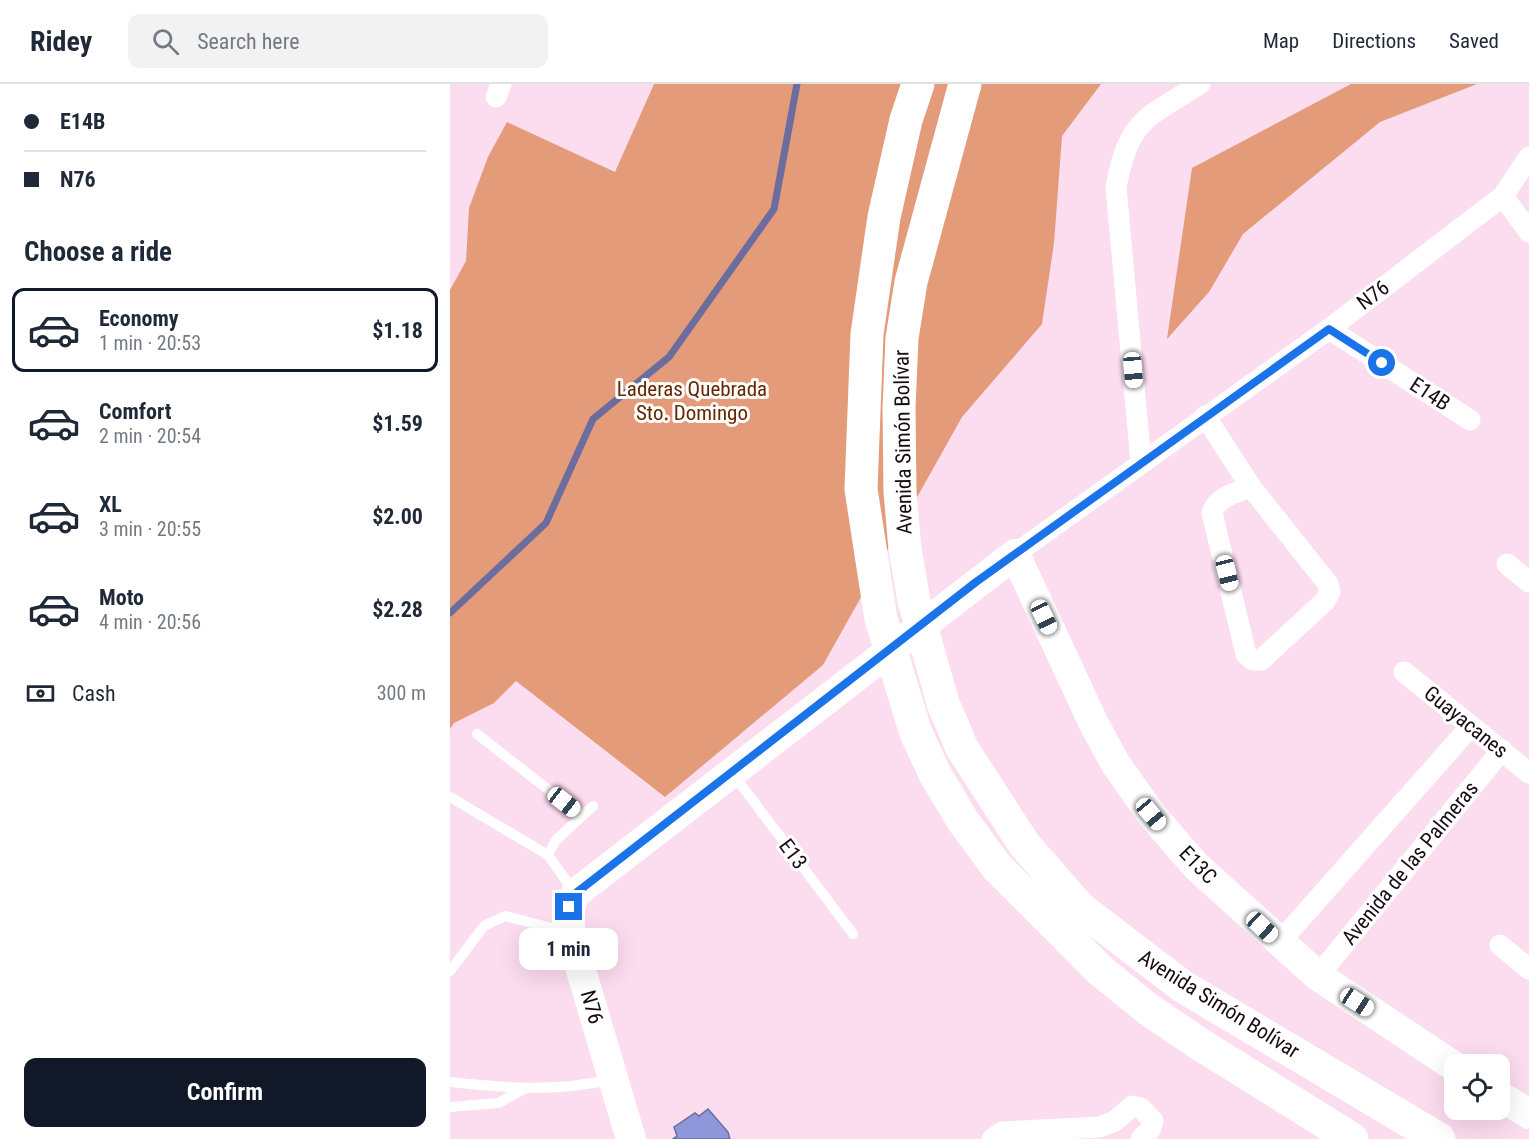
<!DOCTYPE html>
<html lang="en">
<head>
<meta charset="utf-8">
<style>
  body { margin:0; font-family:"Roboto Condensed",sans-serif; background:#f2f2f3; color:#1f2937; height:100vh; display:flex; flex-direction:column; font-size:22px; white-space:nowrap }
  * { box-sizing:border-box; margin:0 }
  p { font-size:20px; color:#747a83 }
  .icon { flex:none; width:33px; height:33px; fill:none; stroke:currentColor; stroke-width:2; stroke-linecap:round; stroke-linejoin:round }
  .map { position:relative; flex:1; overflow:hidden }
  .side { display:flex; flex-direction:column; background:#fff; width:450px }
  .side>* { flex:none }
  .top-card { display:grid; align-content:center; height:132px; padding:0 24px; background:#fff }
  .controls { position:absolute; left:994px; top:970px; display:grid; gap:12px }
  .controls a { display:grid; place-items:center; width:66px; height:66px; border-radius:12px; background:#fff; box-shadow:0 6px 24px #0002; font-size:30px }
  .end { position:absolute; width:27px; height:27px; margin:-14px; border:8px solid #1a73e8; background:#fff; box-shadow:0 0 0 3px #fff }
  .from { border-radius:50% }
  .bubble { position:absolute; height:42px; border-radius:12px; background:#fff; box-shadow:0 6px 24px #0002; font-size:20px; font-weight:700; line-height:42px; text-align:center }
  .car { position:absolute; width:18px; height:36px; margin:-18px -9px; border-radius:8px; box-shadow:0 0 4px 2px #0007; background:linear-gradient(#fff 24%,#345 0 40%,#fff 0 76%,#345 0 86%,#fff 0) }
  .top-card b { display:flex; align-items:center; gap:21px; height:57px; font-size:22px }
  .top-card b+b { border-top:2px solid #e0e1e3 }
  .top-card i { width:15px; height:15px; background:#1f2937 }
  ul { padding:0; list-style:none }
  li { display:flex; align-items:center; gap:18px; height:84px; margin:0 12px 9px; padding:0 12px; border:3px solid transparent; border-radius:12px }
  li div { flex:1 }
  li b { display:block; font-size:22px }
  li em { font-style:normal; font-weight:700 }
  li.current { border-color:#111827 }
  li>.icon { width:54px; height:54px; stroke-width:1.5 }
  h2 { padding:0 24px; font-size:27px; line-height:72px }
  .pay { display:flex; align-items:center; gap:15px; height:66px; padding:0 24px; font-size:22px }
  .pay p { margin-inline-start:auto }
  .button { display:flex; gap:12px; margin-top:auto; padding:12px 24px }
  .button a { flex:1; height:69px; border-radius:12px; background:#111827; color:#fff; font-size:24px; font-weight:700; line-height:69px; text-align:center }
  header { display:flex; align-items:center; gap:36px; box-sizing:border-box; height:84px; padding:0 30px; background:#fff; border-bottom:2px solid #e0e1e3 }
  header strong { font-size:28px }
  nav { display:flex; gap:33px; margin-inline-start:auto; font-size:21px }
  .search { width:420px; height:54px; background:#f2f2f3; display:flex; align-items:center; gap:15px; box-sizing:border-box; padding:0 21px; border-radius:12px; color:#747a83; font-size:22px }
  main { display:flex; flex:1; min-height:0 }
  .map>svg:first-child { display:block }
  .forest { fill:#e39b79 }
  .water { fill:#8d97da; stroke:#6a6d9e; stroke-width:1.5 }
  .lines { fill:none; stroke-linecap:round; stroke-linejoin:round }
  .stream { stroke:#6a6d9e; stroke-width:7 }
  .lane { stroke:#fff; stroke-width:10 }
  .street { stroke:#fff; stroke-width:21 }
  .secondary { stroke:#fff; stroke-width:30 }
  .highway { stroke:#fff; stroke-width:33 }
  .route { stroke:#1a73e8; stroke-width:8 }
  .labels { text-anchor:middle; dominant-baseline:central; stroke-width:6; stroke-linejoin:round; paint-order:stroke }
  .street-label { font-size:21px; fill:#170c13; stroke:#fff }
  .park-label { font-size:21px; fill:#662600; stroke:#fff }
</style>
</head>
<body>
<header>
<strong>Ridey</strong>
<div class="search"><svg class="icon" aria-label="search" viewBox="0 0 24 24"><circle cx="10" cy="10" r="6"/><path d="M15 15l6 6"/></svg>Search here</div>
<nav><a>Map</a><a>Directions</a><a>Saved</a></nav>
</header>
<main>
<section class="side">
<div class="top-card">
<b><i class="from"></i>E14B</b>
<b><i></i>N76</b>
</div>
<h2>Choose a ride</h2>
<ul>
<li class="current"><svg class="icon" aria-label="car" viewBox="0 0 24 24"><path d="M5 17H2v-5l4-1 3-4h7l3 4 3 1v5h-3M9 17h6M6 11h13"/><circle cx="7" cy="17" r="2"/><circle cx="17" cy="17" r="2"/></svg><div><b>Economy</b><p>1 min · 20:53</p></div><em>$1.18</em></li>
<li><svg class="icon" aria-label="car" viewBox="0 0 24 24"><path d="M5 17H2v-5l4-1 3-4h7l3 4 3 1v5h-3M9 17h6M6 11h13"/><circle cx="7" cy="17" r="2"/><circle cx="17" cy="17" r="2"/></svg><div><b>Comfort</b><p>2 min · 20:54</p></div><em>$1.59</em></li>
<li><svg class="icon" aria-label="car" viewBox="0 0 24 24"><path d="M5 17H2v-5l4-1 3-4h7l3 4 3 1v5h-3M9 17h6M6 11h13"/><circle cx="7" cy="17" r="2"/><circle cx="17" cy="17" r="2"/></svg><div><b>XL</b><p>3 min · 20:55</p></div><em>$2.00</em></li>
<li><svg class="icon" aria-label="car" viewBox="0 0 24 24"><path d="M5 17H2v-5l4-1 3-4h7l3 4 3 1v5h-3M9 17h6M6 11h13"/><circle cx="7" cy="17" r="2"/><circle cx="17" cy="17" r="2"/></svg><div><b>Moto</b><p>4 min · 20:56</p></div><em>$2.28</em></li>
</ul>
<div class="pay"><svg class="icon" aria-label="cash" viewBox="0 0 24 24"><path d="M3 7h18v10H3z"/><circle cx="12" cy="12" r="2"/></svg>Cash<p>300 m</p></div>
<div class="button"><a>Confirm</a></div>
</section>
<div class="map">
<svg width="1079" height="1055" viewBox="0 0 1079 1055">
  <rect width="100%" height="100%" fill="#fcdcef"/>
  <!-- forest -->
  <path class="forest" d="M204,0H651L612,52L604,159L592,240L512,333L373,581L215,713L66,597L44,619L4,639L0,645V206L16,177L19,124L38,73L57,38L165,88Z
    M901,0H1027L930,38L793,150L759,208L717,255L742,84Z"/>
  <!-- water -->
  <path class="water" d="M258,1025L278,1048L280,1055H223L227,1052L224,1043L245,1029L249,1032Z"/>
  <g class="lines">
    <!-- stream -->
    <path class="stream" d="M0,529L96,439L143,335L219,273L324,125L347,0"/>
    <!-- lane -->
    <path class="lane" d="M27,650L132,732
      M283,690L403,850
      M0,713L98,771
      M125,809L98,771L106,756L143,722
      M0,887L34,842L55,832L117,848
      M0,998C57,1004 103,1008 160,996
      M0,1023L48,1019L74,1005"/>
    <!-- street -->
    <path class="street" d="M46,13L51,0
      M1053,112L1079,148
      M879,245L1020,336
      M755,332L801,403L878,500L880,508L875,517L811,576H803L796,570L762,429C767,412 786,409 801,403
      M691,378L666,103C679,35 695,35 750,0
      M565,470L879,245L1053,112L1079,73
      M1057,480L1079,498
      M954,588L1079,689
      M829,859L1021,642
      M1050,861L1079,885
      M868,892L1052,666
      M542,1055L552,1048L650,1043L665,1037L682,1022L691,1024L703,1037L700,1046L691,1055"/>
    <!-- secondary -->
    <path class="secondary" d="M1050,1012L1079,1030
      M181,1055L120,849L119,823L126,809L565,470L643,638L665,679L701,730L746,782L868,892L1005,983"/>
    <!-- highway -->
    <path class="highway" d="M468,0L456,36L434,133L417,250L411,405L431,535L466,649L485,690L513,737L547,783L651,887L698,925L748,959L902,1055
      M515,0L461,198L452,254L449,324L450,408L455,465L464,517L493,619L512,664L574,760L630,824L732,902L989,1055"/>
  </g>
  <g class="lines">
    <!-- route -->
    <path class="route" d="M119,823L126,809L526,498L879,245L932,279"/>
  </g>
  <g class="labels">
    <!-- street labels -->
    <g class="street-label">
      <text transform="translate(923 211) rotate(-37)">N76</text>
      <text transform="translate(980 310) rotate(33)">E14B</text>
      <text transform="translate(453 358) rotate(-91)">Avenida Simón Bolívar</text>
      <text transform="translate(1016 638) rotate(39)">Guayacanes</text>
      <text transform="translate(343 770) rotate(53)">E13</text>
      <text transform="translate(960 779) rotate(-51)">Avenida de las Palmeras</text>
      <text transform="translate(748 781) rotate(46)">E13C</text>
      <text transform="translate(769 920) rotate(32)">Avenida Simón Bolívar</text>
      <text transform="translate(142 923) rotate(74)">N76</text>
    </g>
    <!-- park labels -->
    <g class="park-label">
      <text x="242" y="305">Laderas Quebrada<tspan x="242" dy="24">Sto. Domingo</tspan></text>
    </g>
  </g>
</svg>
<div class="controls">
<a><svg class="icon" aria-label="locate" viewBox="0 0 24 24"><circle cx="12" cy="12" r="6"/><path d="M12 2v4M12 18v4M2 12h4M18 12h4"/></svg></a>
</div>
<i class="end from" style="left:932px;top:279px"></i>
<i class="end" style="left:119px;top:823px"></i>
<div class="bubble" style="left:69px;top:844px;width:99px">1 min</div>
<i class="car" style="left:683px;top:286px;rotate:175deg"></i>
<i class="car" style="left:777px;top:489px;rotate:166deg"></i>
<i class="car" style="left:594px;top:533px;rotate:155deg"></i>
<i class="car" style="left:114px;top:718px;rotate:128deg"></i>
<i class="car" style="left:701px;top:730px;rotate:140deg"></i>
<i class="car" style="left:812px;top:843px;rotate:133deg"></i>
<i class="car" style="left:907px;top:918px;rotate:123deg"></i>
</div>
</main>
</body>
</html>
